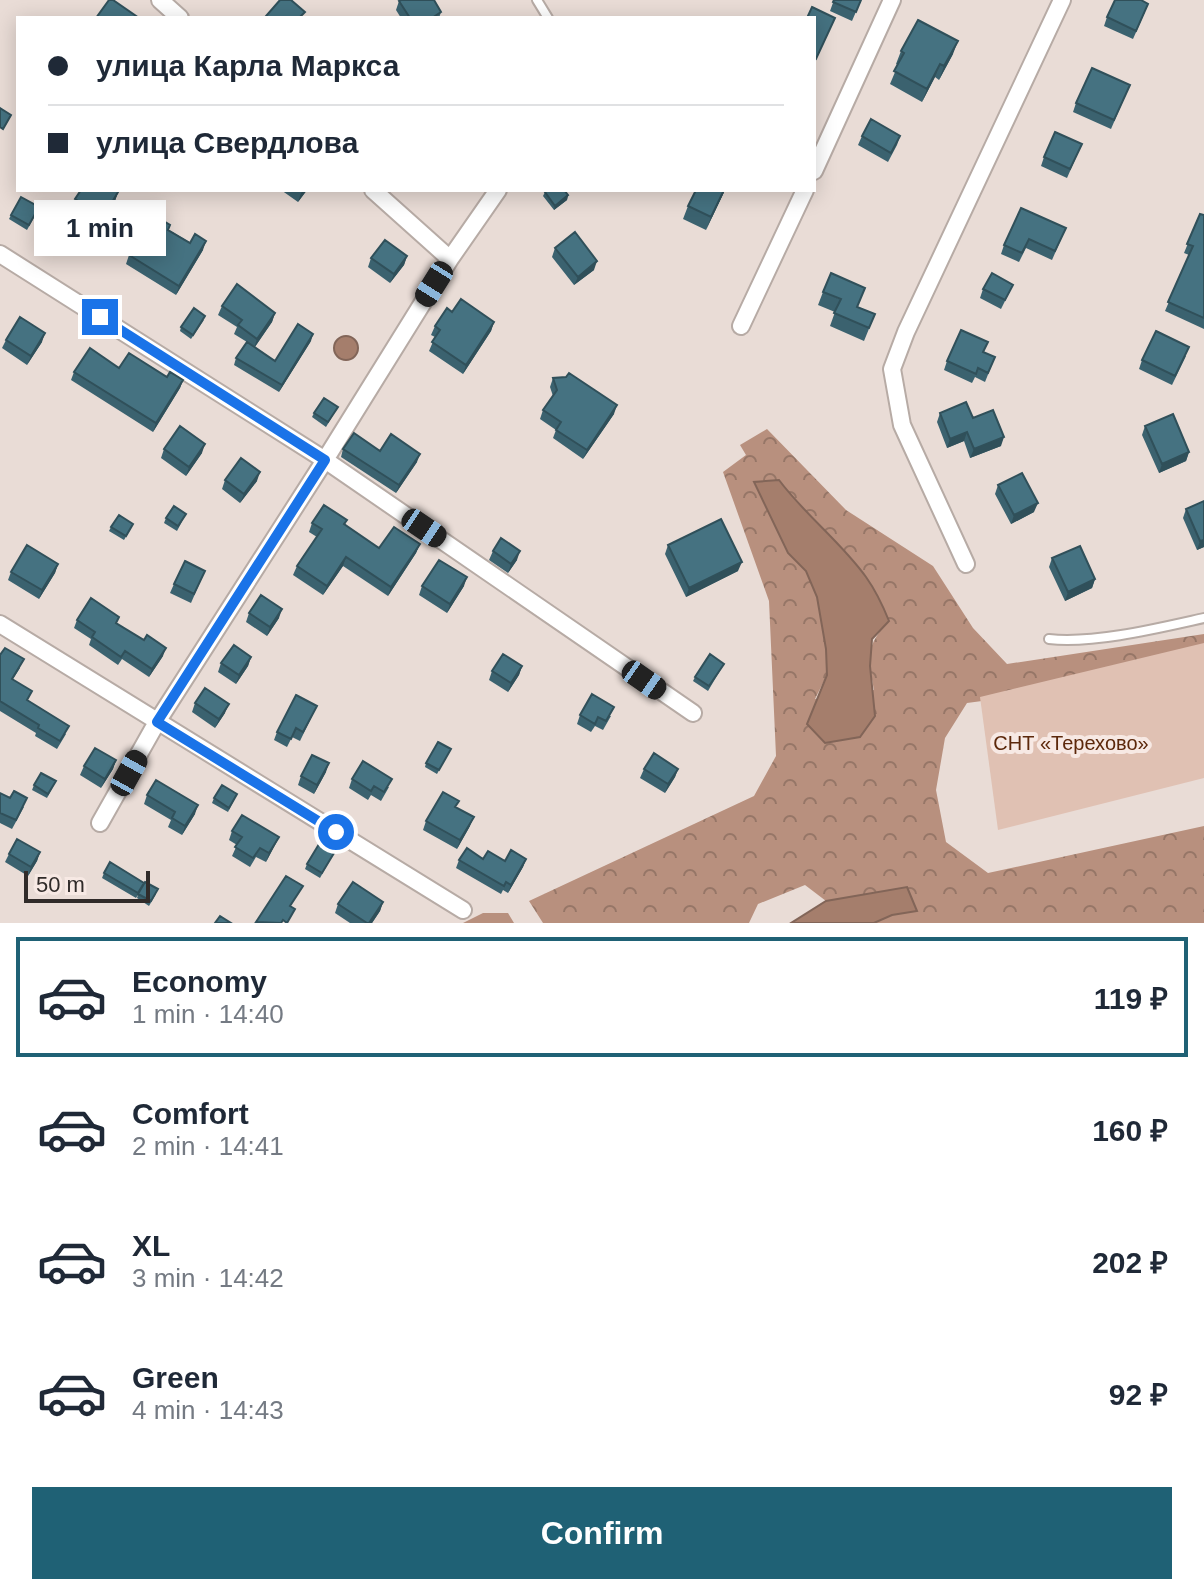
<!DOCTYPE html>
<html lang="en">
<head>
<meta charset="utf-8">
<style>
  body { margin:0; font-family:Arial,sans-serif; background:#f6f6f7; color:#1f2937; height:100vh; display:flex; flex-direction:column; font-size:30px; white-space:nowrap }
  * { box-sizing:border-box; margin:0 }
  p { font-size:26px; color:#747a83 }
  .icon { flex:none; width:44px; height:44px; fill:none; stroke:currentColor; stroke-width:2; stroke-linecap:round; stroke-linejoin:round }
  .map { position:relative; height:923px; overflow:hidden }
  .panel { display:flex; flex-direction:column; background:#fff; flex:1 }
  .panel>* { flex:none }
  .hud { position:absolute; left:16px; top:16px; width:800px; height:176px; border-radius:0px; box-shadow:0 4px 20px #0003; display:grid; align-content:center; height:176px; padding:0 32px; background:#fff }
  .scale { position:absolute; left:24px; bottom:20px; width:126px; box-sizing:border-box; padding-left:8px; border:4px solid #302b29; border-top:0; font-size:22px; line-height:28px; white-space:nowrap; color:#302b29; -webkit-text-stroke:6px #f7e9e4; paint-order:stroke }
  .end { position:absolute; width:36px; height:36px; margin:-18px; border:10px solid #1a73e8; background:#fff; box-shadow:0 0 0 4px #fff }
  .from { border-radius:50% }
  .bubble { position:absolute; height:56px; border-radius:0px; background:#fff; box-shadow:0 4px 20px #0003; font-size:26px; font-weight:600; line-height:56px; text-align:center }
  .car { position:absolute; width:24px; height:48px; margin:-24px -12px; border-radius:10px; box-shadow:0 0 6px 2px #0007; background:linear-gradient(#222 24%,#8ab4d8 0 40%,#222 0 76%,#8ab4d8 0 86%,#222 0) }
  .hud b { display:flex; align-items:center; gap:28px; height:76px; font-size:30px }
  .hud b+b { border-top:2px solid #e0e1e3 }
  .hud i { width:20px; height:20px; background:#1f2937 }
  ul { padding:14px 0 0; list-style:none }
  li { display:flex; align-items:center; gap:24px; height:120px; margin:0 16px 12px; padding:0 16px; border:4px solid transparent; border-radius:0px }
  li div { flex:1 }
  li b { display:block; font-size:30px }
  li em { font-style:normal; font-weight:600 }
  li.selected { border-color:#1f6175 }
  li>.icon { width:72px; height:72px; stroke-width:1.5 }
  .action { display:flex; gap:16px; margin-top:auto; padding:16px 32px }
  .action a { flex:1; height:92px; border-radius:0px; background:#1f6175; color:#fff; font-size:32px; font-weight:600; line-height:92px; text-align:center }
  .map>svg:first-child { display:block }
  .forest { fill:url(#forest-crowns); fill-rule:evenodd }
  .green { fill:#e0c1b3 }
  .water { fill:#a57e6c; stroke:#826558; stroke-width:2 }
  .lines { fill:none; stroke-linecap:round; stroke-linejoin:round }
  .service-casing { stroke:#b7aba5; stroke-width:12 }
  .minor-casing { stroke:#b7aba5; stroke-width:20 }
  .service { stroke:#fff; stroke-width:8 }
  .minor { stroke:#fff; stroke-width:16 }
  .wall { fill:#3b626f }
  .shaded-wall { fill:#30505a }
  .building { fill:#457281; stroke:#30505a; stroke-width:2 }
  .route { stroke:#1a73e8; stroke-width:10 }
  .labels { text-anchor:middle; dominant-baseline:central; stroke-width:8; stroke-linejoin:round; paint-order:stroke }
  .park-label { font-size:20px; fill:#5c280b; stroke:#f7e9e4 }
</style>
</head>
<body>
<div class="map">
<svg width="1204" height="923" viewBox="0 0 1204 923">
  <defs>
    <pattern id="forest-crowns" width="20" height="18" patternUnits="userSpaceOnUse" patternTransform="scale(2)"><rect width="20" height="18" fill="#b8907e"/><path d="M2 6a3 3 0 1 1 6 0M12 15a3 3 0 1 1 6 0" fill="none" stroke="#967667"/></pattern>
  </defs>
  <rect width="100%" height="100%" fill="#e9dcd6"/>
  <!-- forest -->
  <path class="forest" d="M767,429L846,510L933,566L973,628L1007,664L1204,634V672L967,703L945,738L936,790L946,842L988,873L1204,826V923H874L892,915L916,911L907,887L826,901L805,885L758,904L749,923H543L529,901L754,796L776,756L769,601L723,472L746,455L740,445ZM779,480C805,515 841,542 866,577C876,591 882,606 889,621C865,646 868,657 874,690L815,699L827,675L826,649L817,597L806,571L788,553L754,483Z
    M483,913H508L514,923H463Z"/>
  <!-- green -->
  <path class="green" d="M1204,643V778L998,830L980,697Z"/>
  <!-- water -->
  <path class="water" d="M334 348a12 12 0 1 1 24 0a12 12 0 1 1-24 0Z
    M779,480C805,515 841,542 866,577C876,591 883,606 889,621L872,639L870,666L875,716L860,737L825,743L807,724L827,675L826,649L817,597L806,571L788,553L754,482Z
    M907,887L917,911L892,915L874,923H791L826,901Z"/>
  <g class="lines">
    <!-- service casing -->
    <g class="service-casing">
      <path id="service" d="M537,0L548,18
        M1049,639C1094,644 1159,628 1204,618"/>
    </g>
    <!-- minor casing -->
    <g class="minor-casing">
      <path id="minor" d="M160,0L180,18
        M814,171L892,0
        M373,190L450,259
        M0,254L325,460L693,713
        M741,326L805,190
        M966,564L902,425L892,369L906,332L1062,0
        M0,624L463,910
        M100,823L157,722L325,460L450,259L498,190"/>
    </g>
    <!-- service -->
    <use href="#service" class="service"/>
    <!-- minor -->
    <use href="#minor" class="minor"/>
  </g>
  <!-- wall -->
  <path class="wall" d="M834,0H861L852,21L830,11Z
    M399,1L441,12L439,18H401L396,10Z
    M1145,12L1133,39L1104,26L1107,17Z
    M901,51L953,54L939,80L935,77L922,102L890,84L898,65L896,64Z
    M1130,85L1111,129L1073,112L1076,103Z
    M862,136H900L897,145L888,162L858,145Z
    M1078,153L1067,178L1041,166L1044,157Z
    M281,190H307L298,202Z
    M725,190L706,230L683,219L688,206Z
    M118,192L115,201L100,225L72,208L75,199Z
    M545,192L568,195L567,200L554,210L543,196Z
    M37,212L27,230L9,219L11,215Z
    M1200,214L1204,215V329L1165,311L1189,255L1184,253Z
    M1066,228L1052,260L1026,248L1019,262L1001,254L1004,245Z
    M169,230L203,250L176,295L126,264L129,255L134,247L129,243L132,234Z
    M555,248L594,270L574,285L552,257Z
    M407,256L404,265L390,283L368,267L371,258Z
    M1013,285L1001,309L980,298L983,289Z
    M823,292L875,314L864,341L830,326L835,312L818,305Z
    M222,306L275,313L272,322L255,347L275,361L311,341L279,392L234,365L236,358L247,342L234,334L237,327L218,315Z
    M452,312L494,322L491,331L463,374L429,351L435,337L431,335L435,326Z
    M204,320L191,339L180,331L181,327Z
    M6,340L42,342L27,365L2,348Z
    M984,352L995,357L985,382L975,377L972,383L944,370L947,361Z
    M1186,356L1172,385L1139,369L1142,360Z
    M119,368L183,380L180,388L153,432L71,380L74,372Z
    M553,378L614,414L583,459L553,438L556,430L540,419L543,410L553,396L550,387Z
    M338,407L326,427L312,417L314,413Z
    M940,413L973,418L1001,446L970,458L964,441L947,448L937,422Z
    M1145,426L1189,452L1186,461L1159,473L1142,435Z
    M164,449L202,453L186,476L161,458Z
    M343,449L380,451L417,462L396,493L341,457Z
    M225,480L257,481L240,503L222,489Z
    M998,485L1034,512L1011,524L995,494Z
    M1186,509L1204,547L1197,550L1183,518Z
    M186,514L177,531L164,523L166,518Z
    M347,520L345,525L379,548L420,544L416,553L388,596L343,566L323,595L293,575L297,566L317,537L309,532L312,523Z
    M111,527L131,528L124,540L109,531Z
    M668,545L738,571L686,597L665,554Z
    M493,551L517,560L508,573L489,560Z
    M1052,558L1095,579L1092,588L1065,601L1049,567Z
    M58,564L55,573L39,599L8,580L11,572Z
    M205,571L191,603L170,593L174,584Z
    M422,586H464L447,613L419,595Z
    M249,613L279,618L267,636L246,622Z
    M77,620L117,624L163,656L149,677L122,659L118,665L89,645L91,639L74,628Z
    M0,655L20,668L13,679L28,701L66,734L57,749L35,736L36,733L0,711Z
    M251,657L248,666L236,684L218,672L221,663Z
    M724,664L708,691L693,681L695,677Z
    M522,666L519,675L508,692L489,680L492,671Z
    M195,703L225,713L215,728L192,712Z
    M317,706L300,741L292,737L287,747L274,740L277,732Z
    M580,715L611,716L603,730L595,726L591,732L577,724Z
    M451,749L437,774L425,767L426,763Z
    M116,760L113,769L101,788L80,775L84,766Z
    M644,769H678L675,777L665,793L640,778Z
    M326,772L314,794L298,785L301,776Z
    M352,779L389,787L381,801L371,795L368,800L349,788Z
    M56,781L47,798L32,790L34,785Z
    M0,793L24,807L12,829L0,823Z
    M237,794L228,812L212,803L214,798Z
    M147,795L195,814L182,835L168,827L171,820L144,804Z
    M456,807L470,826L457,849L423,830L426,821Z
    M232,831L279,837L275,845L266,862L256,857L250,867L232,856L237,845L229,840Z
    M40,852L37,861L28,876L5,862L9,854Z
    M334,853L320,878L305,869L307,864Z
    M483,859L505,861L526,859L523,867L508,893L503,890L501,894L456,868L459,860Z
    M104,873L156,894L149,906L137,898L138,895L136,898L102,878Z
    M383,902L380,911L372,923H350L335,913L338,904Z"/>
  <!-- shaded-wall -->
  <path class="shaded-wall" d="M958,41L953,54L939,80L944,66Z
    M940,64L935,77L922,102L927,89Z
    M304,190H307L298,202L301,193Z
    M724,190H725L706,230L711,217Z
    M118,192L115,201L100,225L104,216Z
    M568,195L567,200L554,210L555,206Z
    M206,241L203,250L176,295L179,286Z
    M407,256L404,265L390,283L394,274Z
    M597,261L594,270L574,285L578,277Z
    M275,313L272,322L254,348L257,339Z
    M494,322L491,331L463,374L466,365Z
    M45,333L42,342L27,365L31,356Z
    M313,334L311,341L279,392L282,385Z
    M183,380L180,388L153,432L156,423Z
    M617,405L614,414L583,459L587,450Z
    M967,432L964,441L947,448L950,439Z
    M1004,437L1001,446L970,458L974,449Z
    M205,444L202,453L186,476L189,467Z
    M1189,452L1186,461L1159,473L1162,464Z
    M420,454L417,462L396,493L399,485Z
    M260,472L257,481L240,503L244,494Z
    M1038,503L1034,512L1011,524L1014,515Z
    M1204,540V547L1197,550L1200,541Z
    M420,544L416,553L388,596L391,587Z
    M520,551L517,560L508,573L511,564Z
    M346,557L343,566L323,595L327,586Z
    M742,562L738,571L686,597L689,588Z
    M58,564L55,573L39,599L42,590Z
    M467,577L464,586L447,613L450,604Z
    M1095,579L1092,588L1065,601L1068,592Z
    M282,609L279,618L267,636L270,627Z
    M166,648L163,656L149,677L152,669Z
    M251,657L248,666L236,684L239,675Z
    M522,666L519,675L508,692L511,683Z
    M229,704L225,713L215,728L219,719Z
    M116,760L113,769L101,788L105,779Z
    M329,763L326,772L314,794L317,785Z
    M678,769L675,777L665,793L668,784Z
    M198,805L195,814L182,835L185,826Z
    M474,817L470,826L457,849L460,840Z
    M279,837L275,845L266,862L269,853Z
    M40,852L37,861L28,876L31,867Z
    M526,859L523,867L508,893L511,885Z
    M383,902L380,911L372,923H369Z"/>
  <!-- building -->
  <path class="building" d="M109,0H113L139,18H96Z
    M280,0H291L305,12L299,18H269L266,16Z
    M401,0H434L441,12L432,18H410L399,1Z
    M834,0H861L856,12L833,2Z
    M1115,0H1141L1148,4L1136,31L1107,17Z
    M812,7L835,18L816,59L814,58V18H807Z
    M918,20L958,41L944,66L940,64L927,89L894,71L904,53L901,51Z
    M1092,68L1130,85L1114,120L1076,103Z
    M0,108L11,115L3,129L0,127Z
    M871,119L900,136L891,153L862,136Z
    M1055,132L1082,144L1070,169L1044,157Z
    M81,190H115L118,192L104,216L75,199Z
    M547,190H564L568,195L555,206L545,192Z
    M696,190H724L711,217L688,206Z
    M21,197L39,207L29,225L11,215Z
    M1021,208L1066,228L1055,251L1029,239L1022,253L1004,245Z
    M147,211L170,225L168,230L190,243L195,234L206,241L179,286L129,255L139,239L132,234Z
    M1200,214L1204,215V318L1168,302L1193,246L1187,244Z
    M575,232L597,261L578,277L555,248Z
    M385,240L407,256L394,274L371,258Z
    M831,273L865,288L857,307L875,314L869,328L834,313L841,299L823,292Z
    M992,273L1013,285L1005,300L983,289Z
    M237,284L275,313L257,339L238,325L242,320L222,306Z
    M461,299L494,322L466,365L432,342L440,330L435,326L447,308L452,312Z
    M194,308L205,316L193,335L181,327Z
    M20,317L45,333L31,356L6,340Z
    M298,324L313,334L282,385L236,358L247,342L275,361Z
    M961,330L988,342L983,352L995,357L988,373L978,368L976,374L947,361Z
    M1156,331L1189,347L1175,376L1142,360Z
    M90,348L119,368L129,353L167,377L170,372L183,380L156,423L74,372Z
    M569,373L617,405L587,450L556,430L561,422L543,410L557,390L553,378L566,377Z
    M324,398L338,407L328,422L314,413Z
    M966,402L973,418L993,410L1004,437L974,449L967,432L950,439L940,413Z
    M1173,414L1189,452L1162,464L1145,426Z
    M180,426L205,444L189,467L164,449Z
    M354,433L380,451L391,434L420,454L399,485L343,449Z
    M241,458L260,472L244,494L225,480Z
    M1022,473L1038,503L1014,515L998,485Z
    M1204,501V540L1200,541L1186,509Z
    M324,505L347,520L344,524L379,548L394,527L420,544L391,587L346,557L327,586L297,566L322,529L312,523Z
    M174,506L186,514L178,526L166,518Z
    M119,515L133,524L126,536L111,527Z
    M721,519L742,562L689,588L668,545Z
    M501,538L520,551L511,564L493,551Z
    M27,545L58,564L42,590L11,572Z
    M1080,546L1095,579L1068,592L1052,558Z
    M439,560L467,577L450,604L422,586Z
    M185,561L205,571L194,594L174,584Z
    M261,595L282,609L270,627L249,613Z
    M91,598L119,617L116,623L144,640L147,635L166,648L152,669L125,651L121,657L92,637L95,632L77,620Z
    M234,645L251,657L239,675L221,663Z
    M5,648L24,659L12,679L32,691L27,700L69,726L60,741L38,728L39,725L0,701V655Z
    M503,654L522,666L511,683L492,671Z
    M710,654L724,664L709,686L695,677Z
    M205,688L229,704L219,719L195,703Z
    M592,694L614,707L606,721L598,717L595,724L580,715Z
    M296,695L317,706L303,732L296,728L291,739L277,732Z
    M438,742L451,749L439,770L426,763Z
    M95,748L116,760L105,779L84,766Z
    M654,753L678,769L668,784L644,769Z
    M312,755L329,763L317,785L301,776Z
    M363,761L392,779L384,792L374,786L371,791L352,779Z
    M41,773L56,781L48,794L34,785Z
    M156,780L198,805L185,826L172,818L175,812L147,795Z
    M222,785L237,794L229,808L214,798Z
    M14,791L27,798L16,820L0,813V793L10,798Z
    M443,792L459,801L455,807L474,817L460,840L426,821Z
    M242,815L279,837L269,853L260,848L253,858L235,847L242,837L232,831Z
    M17,839L40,852L31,867L9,854Z
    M319,844L334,853L322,873L307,864Z
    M467,848L483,859L488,851L505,861L511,850L526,859L511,885L506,882L504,886L459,860Z
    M110,862L144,883L138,893L104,873Z
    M286,876L303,886L290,906L295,909L287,923L283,920L281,923L256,922Z
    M145,882L158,889L151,901L138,894Z
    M353,882L383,902L369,923H367L338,904Z
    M220,916L231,923H215Z"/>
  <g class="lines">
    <!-- route -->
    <path class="route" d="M100,317L325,460L157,722L336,832"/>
  </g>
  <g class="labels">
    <!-- park labels -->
    <g class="park-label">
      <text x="1071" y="743">СНТ «Терехово»</text>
    </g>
  </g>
</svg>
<div class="scale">50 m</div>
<i class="end from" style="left:336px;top:832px"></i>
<i class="end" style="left:100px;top:317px"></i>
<div class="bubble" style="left:34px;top:200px;width:132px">1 min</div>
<i class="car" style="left:434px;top:284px;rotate:212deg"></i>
<i class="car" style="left:424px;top:528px;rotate:124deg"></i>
<i class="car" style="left:644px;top:680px;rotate:125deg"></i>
<i class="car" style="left:129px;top:773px;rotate:29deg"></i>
<div class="hud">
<b><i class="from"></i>улица Карла Маркса</b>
<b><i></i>улица Свердлова</b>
</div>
</div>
<section class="panel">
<ul>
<li class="selected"><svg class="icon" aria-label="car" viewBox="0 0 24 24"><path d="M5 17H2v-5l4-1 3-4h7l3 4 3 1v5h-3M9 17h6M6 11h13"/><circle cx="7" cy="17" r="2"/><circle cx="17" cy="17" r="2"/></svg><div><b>Economy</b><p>1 min · 14:40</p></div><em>119 ₽</em></li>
<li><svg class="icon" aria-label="car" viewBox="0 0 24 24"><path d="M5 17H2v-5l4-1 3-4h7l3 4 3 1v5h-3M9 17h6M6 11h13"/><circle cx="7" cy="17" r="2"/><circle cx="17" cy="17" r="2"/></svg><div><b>Comfort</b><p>2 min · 14:41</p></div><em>160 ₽</em></li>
<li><svg class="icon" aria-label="car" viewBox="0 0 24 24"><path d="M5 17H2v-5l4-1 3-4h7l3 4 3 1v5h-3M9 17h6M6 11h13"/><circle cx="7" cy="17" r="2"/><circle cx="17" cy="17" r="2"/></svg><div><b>XL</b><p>3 min · 14:42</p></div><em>202 ₽</em></li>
<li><svg class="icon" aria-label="car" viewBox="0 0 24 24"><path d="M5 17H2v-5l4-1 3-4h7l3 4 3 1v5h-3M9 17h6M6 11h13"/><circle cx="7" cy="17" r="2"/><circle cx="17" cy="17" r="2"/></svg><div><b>Green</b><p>4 min · 14:43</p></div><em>92 ₽</em></li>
</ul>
<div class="action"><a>Confirm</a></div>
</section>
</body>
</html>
